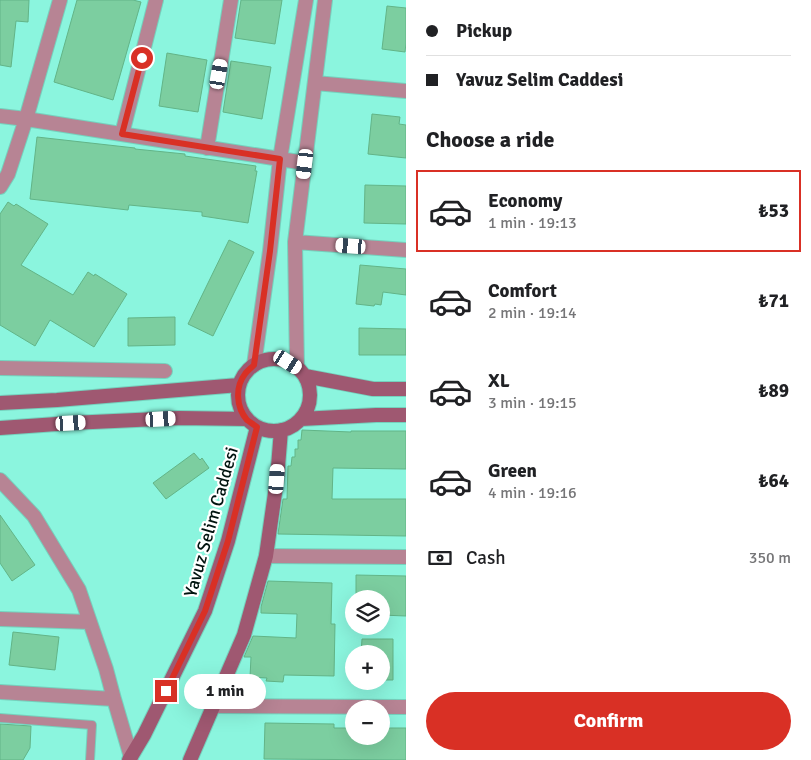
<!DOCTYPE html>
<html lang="en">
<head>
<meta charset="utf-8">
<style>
  body { margin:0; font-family:Signika,sans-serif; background:#f2f2f2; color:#202124; height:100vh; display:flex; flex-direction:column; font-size:19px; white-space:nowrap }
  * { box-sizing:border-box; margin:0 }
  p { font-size:16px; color:#757577 }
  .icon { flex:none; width:28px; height:28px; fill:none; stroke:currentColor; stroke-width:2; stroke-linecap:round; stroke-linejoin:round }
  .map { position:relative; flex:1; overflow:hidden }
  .sheet { display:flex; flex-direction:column; background:#fff; width:405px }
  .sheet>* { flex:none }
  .hud { display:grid; align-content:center; height:110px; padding:0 20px; background:#fff }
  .controls { position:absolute; left:345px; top:590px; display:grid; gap:10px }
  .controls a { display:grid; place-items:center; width:45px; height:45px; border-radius:50%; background:#fff; box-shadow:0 5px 20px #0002; font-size:25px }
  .end { position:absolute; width:22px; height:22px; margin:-11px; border:6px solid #d93025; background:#fff; box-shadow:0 0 0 2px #fff }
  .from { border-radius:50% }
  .bubble { position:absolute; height:35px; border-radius:18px; background:#fff; box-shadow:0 5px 20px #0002; font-size:16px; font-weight:800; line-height:35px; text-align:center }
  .car { position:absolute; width:15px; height:30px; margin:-15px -8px; border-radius:6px; box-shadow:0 0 4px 1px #0007; background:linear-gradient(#fff 24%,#345 0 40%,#fff 0 76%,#345 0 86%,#fff 0) }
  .hud b { display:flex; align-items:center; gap:18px; height:48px; font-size:19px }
  .hud b+b { border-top:1px solid #e0e0e0 }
  .hud i { width:12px; height:12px; background:#202124 }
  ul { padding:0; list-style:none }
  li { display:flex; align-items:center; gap:15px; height:82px; margin:0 10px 8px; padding:0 10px; border:2px solid transparent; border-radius:0px }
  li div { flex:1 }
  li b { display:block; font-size:19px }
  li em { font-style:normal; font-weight:800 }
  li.active { border-color:#d93025 }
  li>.icon { width:45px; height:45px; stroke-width:1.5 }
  h2 { padding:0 20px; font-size:22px; line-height:60px }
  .pay { display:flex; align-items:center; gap:12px; height:55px; padding:0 20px; font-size:19px }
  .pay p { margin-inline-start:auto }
  .action { display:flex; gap:10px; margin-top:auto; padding:10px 20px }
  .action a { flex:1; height:58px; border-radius:30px; background:#d93025; color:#fff; font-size:20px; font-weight:800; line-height:58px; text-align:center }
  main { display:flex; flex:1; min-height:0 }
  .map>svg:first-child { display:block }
  .building { fill:#7ccea0; stroke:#62b487 }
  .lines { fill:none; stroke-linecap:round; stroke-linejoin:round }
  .service-casing { stroke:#75d1bd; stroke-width:10 }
  .minor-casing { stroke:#75d1bd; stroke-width:16 }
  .secondary-casing { stroke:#75d1bd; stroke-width:16 }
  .service { stroke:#b78494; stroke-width:8 }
  .minor { stroke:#b78494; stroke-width:14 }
  .secondary { stroke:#9f5871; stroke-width:14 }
  .route { stroke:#d93025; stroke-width:6 }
  .labels { text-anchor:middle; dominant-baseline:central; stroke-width:4.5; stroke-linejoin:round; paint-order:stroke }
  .street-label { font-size:18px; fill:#00130f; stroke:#fff }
</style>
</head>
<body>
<main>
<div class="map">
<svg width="406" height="760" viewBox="0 0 406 760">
  <rect width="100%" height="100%" fill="#8bf5de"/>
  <!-- building -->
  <path class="building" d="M0,0H29L28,22L16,21L11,67L0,65Z
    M77,0H133L141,2L113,100L54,82Z
    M241,0H282L275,44L235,38Z
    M387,6L406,8V43L405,52L382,49Z
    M167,53L207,60L198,112L159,106Z
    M231,61L271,67L262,119L223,112Z
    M372,114L400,117L399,124L406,125V158L368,154Z
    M37,137L135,148V149L185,154V156L256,166L255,171H257L248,223L202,216V212L129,205L128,210L30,199Z
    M365,185L406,186V224L364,223Z
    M8,202L14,206L16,204L48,224L21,265L73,295L88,272L94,276L95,274L127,294L94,347L50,320L35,346L0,325V214Z
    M229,240L254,252L213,336L188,324Z
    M360,265L406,269V295L383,292L381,305L375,304L374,306L356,304Z
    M175,317V345L128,346V318Z
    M359,328L406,329V355H359Z
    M302,430L351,432V431H406V469L333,468L332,499H406V536L278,534L283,499H287L288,466H291L292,457H295V449H298V440H301Z
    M194,453L200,460L202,458L209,468L166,499L153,483Z
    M0,515L35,565L12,581L0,563Z
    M356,575L406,576V616L381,615V599H356Z
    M268,581L332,583L331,624H335L334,676L284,675L283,682L266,681L267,678L250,677L251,657H244L253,636L296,638L297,614L261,613V607Z
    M13,632L59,637L55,670L9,665Z
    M362,639H393V680H381V654H361Z
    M265,723L334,724V728H354V736H381V728H406V760L264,759Z
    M0,724L31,726L30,748L23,760H0Z"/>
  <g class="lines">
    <!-- service casing -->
    <g class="service-casing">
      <path id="service" d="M0,718L92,725L90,760"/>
    </g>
    <!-- minor casing -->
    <g class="minor-casing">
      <path id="minor" d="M315,83L406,91
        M0,116L26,119L305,163
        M122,134L156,0
        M207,148L231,0
        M0,187L8,174L26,119L60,0
        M295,242L406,250
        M254,365L270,251L280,159L306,0
        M0,368L165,371
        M297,368L295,242L325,0
        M0,480L34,516L79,590L106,669L114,699L0,692
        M266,556L406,557
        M0,619L90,622
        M114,699L131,757
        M213,706L406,707"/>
    </g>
    <!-- secondary casing -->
    <g class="secondary-casing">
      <path id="secondary" d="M238 395a36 36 0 1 1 72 0a36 36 0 1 1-72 0Z
        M305,376L373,389H406
        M0,403L57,400L239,385
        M301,419L376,415H406
        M0,428L71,423L179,418L247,419
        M129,760L144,735L205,611L228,541L257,427
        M190,760L244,635L266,556L277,479L281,430"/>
    </g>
    <!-- service -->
    <use href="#service" class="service"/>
    <!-- minor -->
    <use href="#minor" class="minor"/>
    <!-- secondary -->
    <use href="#secondary" class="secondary"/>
  </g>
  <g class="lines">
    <!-- route -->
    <path class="route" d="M142,58L122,134L280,159L270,251L254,365C251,368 247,371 245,374C235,387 236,407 247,420C250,422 254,425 257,427L228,541L205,611L166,691"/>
  </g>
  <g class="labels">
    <!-- street labels -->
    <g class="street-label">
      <text transform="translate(211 522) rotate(-74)">Yavuz Selim Caddesi</text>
    </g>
  </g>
</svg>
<div class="controls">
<a><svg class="icon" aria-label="layers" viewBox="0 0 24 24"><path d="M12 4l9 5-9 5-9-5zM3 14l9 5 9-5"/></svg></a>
<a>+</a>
<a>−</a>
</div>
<i class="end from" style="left:142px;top:58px"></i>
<i class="end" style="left:166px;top:691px"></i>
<div class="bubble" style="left:184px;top:674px;width:82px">1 min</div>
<i class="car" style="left:219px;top:74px;rotate:10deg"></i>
<i class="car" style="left:305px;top:164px;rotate:187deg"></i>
<i class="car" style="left:351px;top:246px;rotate:274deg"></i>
<i class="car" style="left:288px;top:362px;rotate:122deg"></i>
<i class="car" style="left:161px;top:419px;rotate:87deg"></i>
<i class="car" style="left:71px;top:423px;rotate:87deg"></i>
<i class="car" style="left:277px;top:479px;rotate:4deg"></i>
</div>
<section class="sheet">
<div class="hud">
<b><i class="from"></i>Pickup</b>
<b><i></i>Yavuz Selim Caddesi</b>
</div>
<h2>Choose a ride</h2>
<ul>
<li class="active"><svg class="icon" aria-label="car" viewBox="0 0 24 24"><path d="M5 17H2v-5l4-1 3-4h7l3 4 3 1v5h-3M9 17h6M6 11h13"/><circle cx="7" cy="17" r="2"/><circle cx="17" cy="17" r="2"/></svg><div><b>Economy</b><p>1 min · 19:13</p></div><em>₺53</em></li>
<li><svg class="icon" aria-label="car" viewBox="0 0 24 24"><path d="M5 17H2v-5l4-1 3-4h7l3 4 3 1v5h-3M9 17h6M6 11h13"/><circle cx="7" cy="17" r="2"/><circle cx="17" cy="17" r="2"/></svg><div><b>Comfort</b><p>2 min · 19:14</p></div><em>₺71</em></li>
<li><svg class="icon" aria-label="car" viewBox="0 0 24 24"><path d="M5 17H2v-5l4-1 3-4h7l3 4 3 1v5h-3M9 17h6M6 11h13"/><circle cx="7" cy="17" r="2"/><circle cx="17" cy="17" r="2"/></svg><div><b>XL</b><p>3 min · 19:15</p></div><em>₺89</em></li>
<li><svg class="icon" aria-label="car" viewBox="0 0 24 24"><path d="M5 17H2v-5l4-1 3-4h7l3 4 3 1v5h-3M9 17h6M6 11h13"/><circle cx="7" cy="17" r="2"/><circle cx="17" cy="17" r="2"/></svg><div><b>Green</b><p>4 min · 19:16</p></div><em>₺64</em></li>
</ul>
<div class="pay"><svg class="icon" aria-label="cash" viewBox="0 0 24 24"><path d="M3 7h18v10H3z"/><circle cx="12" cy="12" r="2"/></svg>Cash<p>350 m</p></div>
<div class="action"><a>Confirm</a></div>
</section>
</main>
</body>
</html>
